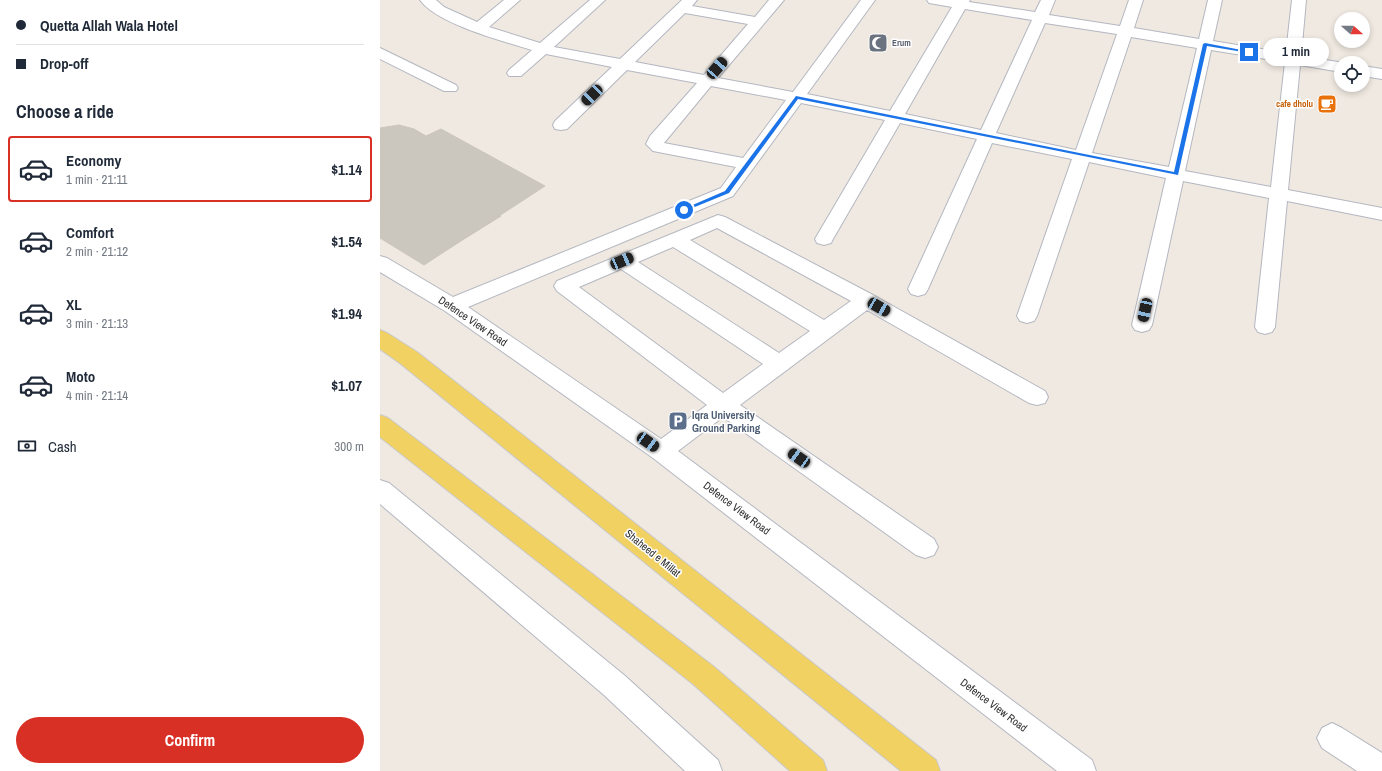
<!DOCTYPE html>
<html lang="en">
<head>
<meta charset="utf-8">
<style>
  body { margin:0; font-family:"Archivo Narrow",sans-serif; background:#f6f6f7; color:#1f2937; height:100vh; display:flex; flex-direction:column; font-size:15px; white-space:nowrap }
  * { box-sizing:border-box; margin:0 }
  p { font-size:13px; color:#747a83 }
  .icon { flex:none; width:22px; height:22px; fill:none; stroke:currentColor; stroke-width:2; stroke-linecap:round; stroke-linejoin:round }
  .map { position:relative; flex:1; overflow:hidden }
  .panel { display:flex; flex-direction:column; background:#fff; width:380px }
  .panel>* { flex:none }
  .guide { display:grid; align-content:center; height:88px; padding:0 16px; background:#fff }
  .needle { width:26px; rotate:111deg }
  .fabs { position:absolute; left:954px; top:12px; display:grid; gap:8px }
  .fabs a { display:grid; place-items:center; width:36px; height:36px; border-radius:50%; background:#fff; box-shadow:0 2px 6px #0003; font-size:20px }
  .end { position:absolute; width:18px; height:18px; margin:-9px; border:5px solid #1a73e8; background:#fff; box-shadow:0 0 0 2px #fff }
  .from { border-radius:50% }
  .bubble { position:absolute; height:28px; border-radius:14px; background:#fff; box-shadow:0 2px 6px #0003; font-size:13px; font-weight:800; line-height:28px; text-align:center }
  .car { position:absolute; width:12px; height:24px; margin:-12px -6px; border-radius:5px; box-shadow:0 0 3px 1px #0007; background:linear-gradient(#222 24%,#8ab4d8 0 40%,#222 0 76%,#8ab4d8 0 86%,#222 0) }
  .guide b { display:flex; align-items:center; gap:14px; height:38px; font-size:15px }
  .guide b+b { border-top:1px solid #e0e1e3 }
  .guide i { width:10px; height:10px; background:#1f2937 }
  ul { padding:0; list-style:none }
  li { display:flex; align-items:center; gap:12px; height:66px; margin:0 8px 6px; padding:0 8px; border:2px solid transparent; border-radius:4px }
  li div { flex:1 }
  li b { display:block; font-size:15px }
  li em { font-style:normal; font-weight:800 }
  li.active { border-color:#d93025 }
  li>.icon { width:36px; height:36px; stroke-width:1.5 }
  h2 { padding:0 16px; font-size:18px; line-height:48px }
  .pay { display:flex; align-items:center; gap:10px; height:44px; padding:0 16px; font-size:15px }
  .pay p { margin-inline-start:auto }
  .action { display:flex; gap:8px; margin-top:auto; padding:8px 16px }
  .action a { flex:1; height:46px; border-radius:24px; background:#d93025; color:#fff; font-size:16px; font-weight:800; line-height:46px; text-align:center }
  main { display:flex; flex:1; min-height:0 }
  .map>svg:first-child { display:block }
  .building { fill:#cbc7bf; stroke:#cbc5ba }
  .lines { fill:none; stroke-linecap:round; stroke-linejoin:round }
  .minor-casing { stroke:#b4b7c1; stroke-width:2 }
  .major-casing { stroke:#c9c9c9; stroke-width:2 }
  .minor { fill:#fff; fill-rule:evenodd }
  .major { fill:#f2d163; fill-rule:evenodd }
  .route { fill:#1a73e8 }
  .labels { text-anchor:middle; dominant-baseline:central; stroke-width:3; stroke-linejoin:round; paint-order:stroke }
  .far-worship-label { font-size:9px; font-weight:bold; fill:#5b616d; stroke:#fff; text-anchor:start }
  .far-food-label { font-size:9px; font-weight:bold; fill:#c56008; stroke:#fff; text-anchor:end }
  .street-label { font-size:11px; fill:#2e2e2e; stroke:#fff }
  .service-label { font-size:11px; font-weight:bold; fill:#4e5e75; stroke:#fff; text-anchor:start }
</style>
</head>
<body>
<main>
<section class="panel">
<div class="guide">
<b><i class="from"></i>Quetta Allah Wala Hotel</b>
<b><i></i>Drop-off</b>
</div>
<h2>Choose a ride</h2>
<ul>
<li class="active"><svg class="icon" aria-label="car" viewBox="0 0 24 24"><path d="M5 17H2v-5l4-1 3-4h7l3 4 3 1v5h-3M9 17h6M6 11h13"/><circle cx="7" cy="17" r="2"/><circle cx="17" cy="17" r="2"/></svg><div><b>Economy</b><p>1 min · 21:11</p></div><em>$1.14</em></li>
<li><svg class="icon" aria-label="car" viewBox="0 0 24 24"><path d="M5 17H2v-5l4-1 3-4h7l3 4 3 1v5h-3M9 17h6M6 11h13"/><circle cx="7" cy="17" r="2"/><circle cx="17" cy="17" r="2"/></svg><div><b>Comfort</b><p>2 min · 21:12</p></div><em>$1.54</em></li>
<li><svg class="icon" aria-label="car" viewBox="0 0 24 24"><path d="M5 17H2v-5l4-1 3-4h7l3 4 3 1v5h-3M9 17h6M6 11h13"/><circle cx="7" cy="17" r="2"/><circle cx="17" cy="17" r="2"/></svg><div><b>XL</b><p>3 min · 21:13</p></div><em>$1.94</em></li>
<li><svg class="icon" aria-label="car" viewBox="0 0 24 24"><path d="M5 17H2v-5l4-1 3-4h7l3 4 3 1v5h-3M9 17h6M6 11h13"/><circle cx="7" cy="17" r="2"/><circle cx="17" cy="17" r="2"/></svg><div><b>Moto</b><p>4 min · 21:14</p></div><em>$1.07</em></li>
</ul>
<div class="pay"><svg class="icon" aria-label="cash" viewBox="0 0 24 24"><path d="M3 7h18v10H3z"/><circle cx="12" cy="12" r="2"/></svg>Cash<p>300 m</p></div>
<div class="action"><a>Confirm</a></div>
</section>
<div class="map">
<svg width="1002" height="771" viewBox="0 0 1002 771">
  <rect width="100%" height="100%" fill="#efe9e1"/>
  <!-- building -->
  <path class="building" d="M19,125L34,129L46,136L61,129L165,186L44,265L0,238V128Z
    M0,140L110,201L104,206L121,216L63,252L0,215Z"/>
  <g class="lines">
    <!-- minor casing -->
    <g class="minor-casing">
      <path id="minor" d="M40,0H56L64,7L97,22L124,0H140L109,27L160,43L210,0H225L174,47L240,59L302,0H317L312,6L375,17L389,0H404L338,78L413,92L481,0H495L427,94L510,111L572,7L549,3L547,0H590L589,2L655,12L661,0H675L669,15L740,26L749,0H763L754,28L819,39L828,0H842L833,41L906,53L912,0H926L921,56L964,63H961V72L920,65L908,190L1002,208V220L907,201L895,327L892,332L885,334L878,332L875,327L889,198L803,181L772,325L769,330L762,332L755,330L752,325L786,178L709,162L657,316L654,321L647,323L640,321L637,316L692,159L612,143L548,289L545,294L538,296L531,294L528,289L597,139L520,123L453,239L451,243L444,245L437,243L435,239L505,120L421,103L353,196L88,307L281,439L327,405L177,291L174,286L177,281L338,215L345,217L493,295L665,391L668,397L665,403L657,405L649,403L487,310L360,405L554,539L558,547L554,555L545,558L536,555L343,417L298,451L712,760L716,771H677L273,458L65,311L0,272V256L7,258L73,297L341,188L356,167L273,151L266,144L270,136L317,83L247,70L187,129L181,130L175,129L173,125L175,121L232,67L166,54L141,76H129L127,73L129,70L152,50C123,41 57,24 40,0ZM585,9L652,20L601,130L525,114ZM305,13L368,24L324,75L255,62ZM665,23L737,34L696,150L616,133ZM751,37L817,48L789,167L712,153ZM831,50L905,62L891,187L805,171ZM331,86L406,100L363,158L284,143ZM337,228L471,301L444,320L310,240ZM293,247L430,331L399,353L258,262ZM241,269L383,364L343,393L199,287Z
        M0,48L76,85L78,88L76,91H64L0,59Z
        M983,66L1002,69V79L983,76Z
        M0,480L9,483L244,675L338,760L342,771H305L224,695L0,504Z
        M952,723L962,728L1002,753V771H977L942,748L937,738L942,728Z"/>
    </g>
    <!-- major casing -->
    <g class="major-casing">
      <path id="major" d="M0,330L7,333L37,352L556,760L560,771H521L21,364L0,349Z
        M0,415L8,418L333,666L443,760L447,771H410L313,684L0,437Z"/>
    </g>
    <!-- minor -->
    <use href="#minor" class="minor"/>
    <!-- major -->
    <use href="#major" class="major"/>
  </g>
  <!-- route -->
  <path class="route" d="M825,43L872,52L869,53L827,46L798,175L418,99L349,193L305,211L301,210L345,191L416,96L794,172L823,44Z"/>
  <!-- icons -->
  <defs>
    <g id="mosque-square" transform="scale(1)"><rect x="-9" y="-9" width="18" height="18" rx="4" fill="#6b7280" stroke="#fff"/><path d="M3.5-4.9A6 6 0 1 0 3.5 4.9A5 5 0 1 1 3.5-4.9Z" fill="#fff"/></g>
    <g id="cafe-square" transform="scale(1)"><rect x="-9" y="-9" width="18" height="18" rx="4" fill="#e8710a" stroke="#fff"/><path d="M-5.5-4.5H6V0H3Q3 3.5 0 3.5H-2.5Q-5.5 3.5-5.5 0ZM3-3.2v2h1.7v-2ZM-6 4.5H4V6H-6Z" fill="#fff"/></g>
    <g id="parking-square" transform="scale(1)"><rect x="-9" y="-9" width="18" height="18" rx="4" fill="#5c6f8a" stroke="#fff"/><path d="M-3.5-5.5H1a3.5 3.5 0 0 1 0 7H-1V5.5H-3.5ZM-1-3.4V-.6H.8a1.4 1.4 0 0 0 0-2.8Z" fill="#fff"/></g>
  </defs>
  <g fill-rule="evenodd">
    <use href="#mosque-square" x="498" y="43"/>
    <use href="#cafe-square" x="947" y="104"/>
    <use href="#parking-square" x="298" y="421"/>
  </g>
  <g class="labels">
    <!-- far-worship labels -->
    <g class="far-worship-label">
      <text x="512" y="43">Erum</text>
    </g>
    <!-- far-food labels -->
    <g class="far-food-label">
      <text x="933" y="104">cafe dholu</text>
    </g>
    <!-- street labels -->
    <g class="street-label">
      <text transform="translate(93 321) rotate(34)">Defence View Road</text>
      <text transform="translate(357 508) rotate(37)">Defence View Road</text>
      <text transform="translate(273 553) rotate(39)">Shaheed e Millat</text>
      <text transform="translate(614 705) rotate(37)">Defence View Road</text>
    </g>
    <!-- service labels -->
    <g class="service-label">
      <text x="312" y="415">Iqra University<tspan x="312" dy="13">Ground Parking</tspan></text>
    </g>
  </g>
</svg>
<div class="fabs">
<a><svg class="needle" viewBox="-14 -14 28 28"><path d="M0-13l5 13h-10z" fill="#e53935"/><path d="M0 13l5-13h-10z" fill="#747a83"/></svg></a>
<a><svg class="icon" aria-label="locate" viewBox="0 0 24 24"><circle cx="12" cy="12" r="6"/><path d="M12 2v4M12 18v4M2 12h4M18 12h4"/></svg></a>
</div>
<i class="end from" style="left:304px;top:210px"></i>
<i class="end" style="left:869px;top:52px"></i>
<div class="bubble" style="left:883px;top:38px;width:66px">1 min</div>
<i class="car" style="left:337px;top:68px;rotate:41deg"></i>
<i class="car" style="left:212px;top:95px;rotate:226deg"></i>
<i class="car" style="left:242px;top:261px;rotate:67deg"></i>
<i class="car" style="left:499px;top:307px;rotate:120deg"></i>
<i class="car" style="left:765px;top:310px;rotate:192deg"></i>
<i class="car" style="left:268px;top:442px;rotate:125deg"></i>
<i class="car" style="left:419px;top:458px;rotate:305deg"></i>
</div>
</main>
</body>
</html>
